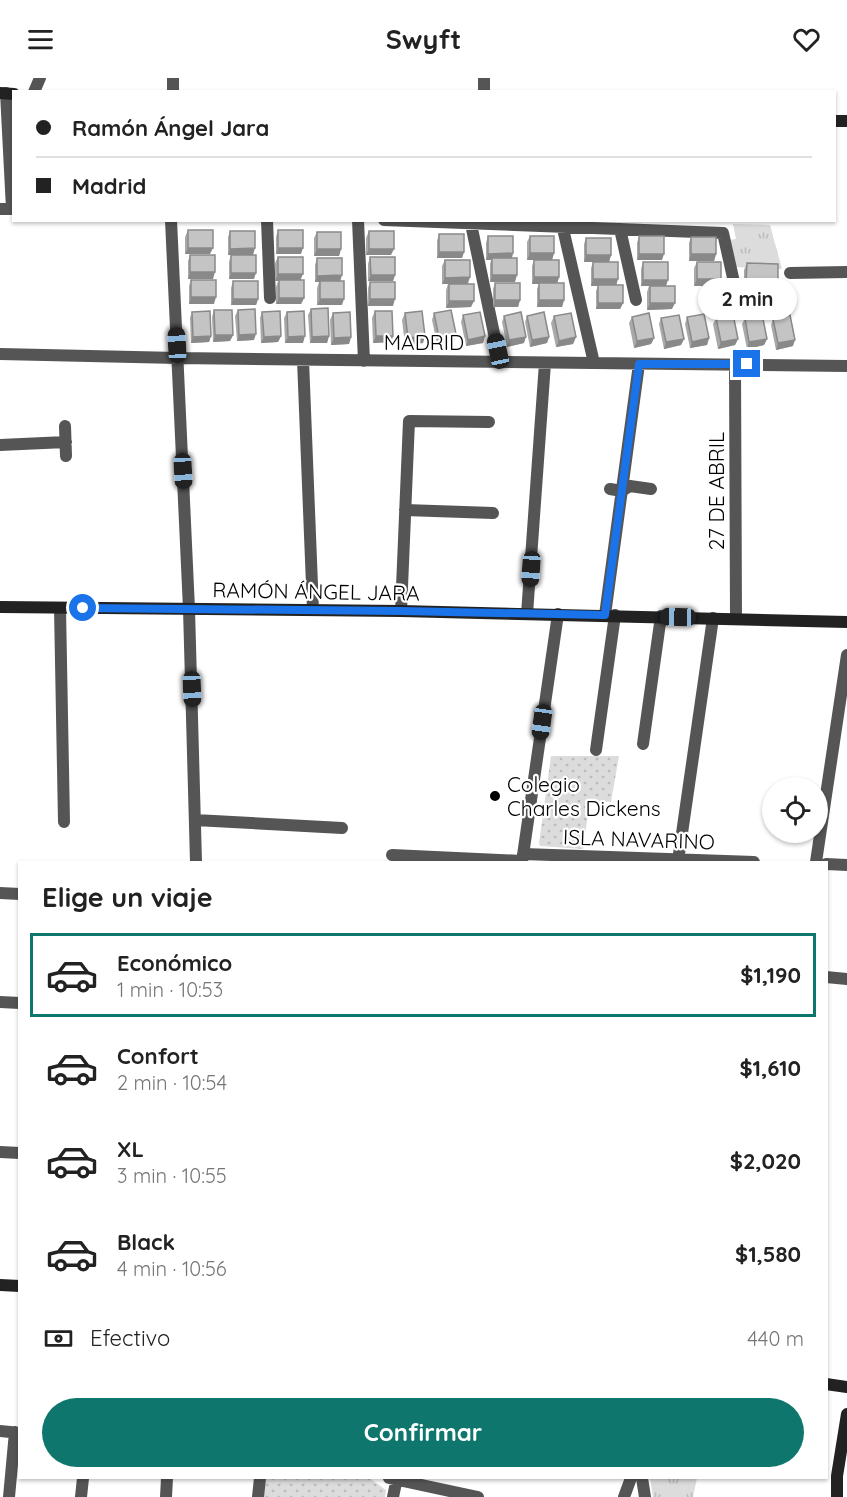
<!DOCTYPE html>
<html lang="es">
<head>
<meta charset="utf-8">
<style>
  body { margin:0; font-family:Quicksand,sans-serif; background:#f2f2f2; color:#222; height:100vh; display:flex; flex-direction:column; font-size:22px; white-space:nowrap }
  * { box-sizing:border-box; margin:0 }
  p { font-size:20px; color:#767676 }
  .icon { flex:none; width:33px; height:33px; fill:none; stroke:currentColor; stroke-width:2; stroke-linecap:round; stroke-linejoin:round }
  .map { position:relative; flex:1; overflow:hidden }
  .side { position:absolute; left:18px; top:783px; width:810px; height:618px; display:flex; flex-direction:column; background:#fff; border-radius:0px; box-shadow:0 2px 4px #0004 }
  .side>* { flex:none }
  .top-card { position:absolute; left:12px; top:12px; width:824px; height:132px; border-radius:0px; box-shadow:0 2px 4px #0004; display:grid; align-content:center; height:132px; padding:0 24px; background:#fff }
  .buttons { position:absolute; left:762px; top:699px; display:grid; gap:12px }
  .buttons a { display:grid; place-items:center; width:66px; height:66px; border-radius:50%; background:#fff; box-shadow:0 2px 4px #0004; font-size:30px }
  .end { position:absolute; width:27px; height:27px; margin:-14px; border:8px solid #1a73e8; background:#fff; box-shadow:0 0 0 3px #fff }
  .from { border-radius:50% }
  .bubble { position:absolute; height:42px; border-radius:21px; background:#fff; box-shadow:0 2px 4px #0004; font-size:20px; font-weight:800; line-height:42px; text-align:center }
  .car { position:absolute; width:18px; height:36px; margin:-18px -9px; border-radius:8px; box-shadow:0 0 4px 2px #0007; background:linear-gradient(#222 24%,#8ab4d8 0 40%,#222 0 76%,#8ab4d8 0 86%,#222 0) }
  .top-card b { display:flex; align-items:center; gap:21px; height:57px; font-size:22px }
  .top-card b+b { border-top:2px solid #e0e0e0 }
  .top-card i { width:15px; height:15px; background:#222 }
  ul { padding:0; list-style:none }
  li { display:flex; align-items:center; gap:18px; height:84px; margin:0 12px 9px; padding:0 12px; border:3px solid transparent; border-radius:0px }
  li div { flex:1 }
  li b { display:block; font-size:22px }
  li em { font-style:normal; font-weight:800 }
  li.active { border-color:#0f766e }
  li>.icon { width:54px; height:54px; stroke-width:1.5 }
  h2 { padding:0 24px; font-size:27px; line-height:72px }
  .pay { display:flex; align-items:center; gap:15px; height:66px; padding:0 24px; font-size:22px }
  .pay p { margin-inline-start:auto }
  .primary-button { display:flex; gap:12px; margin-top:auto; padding:12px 24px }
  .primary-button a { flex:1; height:69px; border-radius:36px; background:#0f766e; color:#fff; font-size:24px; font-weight:800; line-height:69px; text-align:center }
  header { display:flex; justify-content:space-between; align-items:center; height:78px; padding:0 24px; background:#fff; font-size:27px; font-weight:800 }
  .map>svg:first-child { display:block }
  .grass { fill:url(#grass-dots) }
  .park { fill:url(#park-tufts) }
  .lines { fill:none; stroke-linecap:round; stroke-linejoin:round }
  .street { stroke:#555; stroke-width:12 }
  .secondary { stroke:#222; stroke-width:12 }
  .wall { fill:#a9a9a9 }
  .shaded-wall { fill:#898989 }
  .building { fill:#c4c4c4; stroke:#898989; stroke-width:1.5 }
  .route { stroke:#1a73e8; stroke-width:8 }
  .poi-dot { fill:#000; stroke:#fff; stroke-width:2 }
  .labels { text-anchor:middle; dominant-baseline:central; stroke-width:4.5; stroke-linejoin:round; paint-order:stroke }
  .street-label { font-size:21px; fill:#000; stroke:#fff }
  .poi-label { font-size:21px; fill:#000; stroke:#fff; text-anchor:start }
</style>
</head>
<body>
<header><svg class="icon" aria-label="menu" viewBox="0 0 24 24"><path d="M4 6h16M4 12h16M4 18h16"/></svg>Swyft<svg class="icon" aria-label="heart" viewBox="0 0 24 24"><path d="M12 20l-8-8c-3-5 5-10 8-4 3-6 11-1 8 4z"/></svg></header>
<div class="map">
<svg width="847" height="1419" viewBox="0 0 847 1419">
  <defs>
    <pattern id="grass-dots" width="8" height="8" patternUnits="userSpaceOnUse" patternTransform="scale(1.5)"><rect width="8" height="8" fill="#dcdcdc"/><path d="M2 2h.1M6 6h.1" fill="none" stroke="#bbb" stroke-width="1.8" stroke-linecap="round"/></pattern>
    <pattern id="park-tufts" width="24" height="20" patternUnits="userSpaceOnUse" patternTransform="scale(1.5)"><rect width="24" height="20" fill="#dcdcdc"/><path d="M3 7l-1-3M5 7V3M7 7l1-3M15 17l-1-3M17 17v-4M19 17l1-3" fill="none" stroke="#bbb"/></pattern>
  </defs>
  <rect width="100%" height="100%" fill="#fff"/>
  <!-- grass -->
  <path class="grass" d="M551,678H619L611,724L590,723L583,771L540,768L539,765Z
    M265,1400H369L386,1412L385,1419H263Z"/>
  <!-- park -->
  <path class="park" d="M733,146L770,147L782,191L735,189L728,162L736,161Z
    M650,1400H697L693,1419H653Z"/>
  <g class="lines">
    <!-- street -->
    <path class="street" d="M173,0V14
      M34,14L40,0
      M484,14V0
      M0,131H12L6,15
      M171,142L189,531L196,784
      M267,142L270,220
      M358,142L364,283
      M384,142L723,155L740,231
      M561,142L594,285
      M471,146L500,284
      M620,151L636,222
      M790,195L847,194
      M0,276L178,280L847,288
      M303,282L313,532
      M735,286L736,541
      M65,348L66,378
      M0,367L66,364
      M610,411L622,413L630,408L651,411
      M405,432L493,435
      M60,530L64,744
      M401,533L409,343L489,344
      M527,536L545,285
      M605,537L639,286
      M643,666L661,538
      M596,672L615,537
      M195,742L342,750
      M523,776L754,784
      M392,777L522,783
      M678,783L713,540
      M522,784L558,536
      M816,784L847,577
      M826,786L847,787
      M0,815L20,816
      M826,899L847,901
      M0,924L20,925
      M0,1074L20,1075
      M0,1353L20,1355
      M389,1400L478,1419
      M642,1400L645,1419
      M9,1419L15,1354
      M81,1419L83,1400
      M166,1419L167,1400
      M258,1419L260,1400
      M393,1419L397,1400
      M624,1419L631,1400"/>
    <!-- secondary -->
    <path class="secondary" d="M0,15L14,16
      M834,43H847
      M0,529L401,533L847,544
      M0,1207L20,1208
      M826,1306L847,1309
      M837,1419V1398L847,1336"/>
  </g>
  <!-- wall -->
  <path class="wall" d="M188,152L210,176H185V159Z
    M278,152L301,176H276V159Z
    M230,153L253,177H228V159Z
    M369,153L391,177H366V160Z
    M317,154L341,171L339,178H314V160Z
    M439,156L464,174L462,180H437V163Z
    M488,158L513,175L512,180L515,204H490V186L491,182H486V165Z
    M530,158L554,175L552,182H527V164Z
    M639,158L662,182H637V165Z
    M691,159L716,176L714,183H689V165Z
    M586,160L611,177L609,184L623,225L620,231H596V213L598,208H591V190L593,184H584V166Z
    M190,177L213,201H188V183Z
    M231,177L254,201H229V184Z
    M278,179L301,202L304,220L301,226H276V209L278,203H275V185Z
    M370,179L395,197L393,203H368V186Z
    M317,180L340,203L342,227H317V210L319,204H315V187Z
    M445,182L470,199L468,206L471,229L446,230V212L448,206H442V188Z
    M534,182L559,199L557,205L564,222L562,229H537V211L539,206H532V188Z
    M643,184L666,208L672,231L647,232V214L649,208H641V191Z
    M697,184L721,201L719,208H694V190Z
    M747,185L776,208L777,226L775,232H750V215L752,209H744V192Z
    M191,202L214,226H189V208Z
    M233,203L258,221L256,227H231V210Z
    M370,204L393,228H368V210Z
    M495,205L520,222L518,229H493V211Z
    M703,208L726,232H701V215Z
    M311,231L329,258L327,265H310L308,237Z
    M214,232L233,257L230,263L213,264L212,239Z
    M238,232L254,262L237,263L235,238Z
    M375,233L393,258L391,264L373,265L372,240Z
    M192,234L211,258L209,264L191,265L190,240Z
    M262,234L281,258L278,264L261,265L260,240Z
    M287,234L303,265H285L284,240Z
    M333,235L351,259L349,266L331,267L330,242Z
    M405,235L423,265L405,267L402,242Z
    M434,235L456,256L454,263L437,266L432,242Z
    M463,237L485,258L483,265L466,268L461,244Z
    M504,238L524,265L507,269L502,244Z
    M527,238L549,259L547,265L530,269L525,244Z
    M554,238L576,259L573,266L556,269L551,245Z
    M632,239L654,260L651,266L634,270L629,245Z
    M687,239L709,260L707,267L690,270L685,246Z
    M661,240L684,261L681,267L664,271L659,246Z
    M716,240L738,261L735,267L718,271L713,246Z
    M745,240L767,261L764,267L747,271L742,246Z
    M773,241L793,268L776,272L771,247Z"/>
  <!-- shaded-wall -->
  <path class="shaded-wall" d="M188,170H213L210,176H185Z
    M255,170L253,177H228L230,171Z
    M278,170H303L301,176H276Z
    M317,171H341L339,178H314Z
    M369,171H394L391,177H366Z
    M439,174H464L462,180H437Z
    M513,175L511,182L492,180L491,182H486L488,176Z
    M530,175H554L552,182H527Z
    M639,176H664L662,182H637Z
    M691,176H716L714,183H689Z
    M586,177H611L609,184H584Z
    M190,194H215L213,201H188Z
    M231,195H256L254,201H229Z
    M278,196H303L300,203H275Z
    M342,197L340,204H315L317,198Z
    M371,197H395L393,203H368Z
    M492,197H517L515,204H490Z
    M470,199L467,206H442L445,200Z
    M534,199H559L557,206H532Z
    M593,201H618L616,208H591Z
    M697,201H721L719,208H694Z
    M643,202H668L666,208H641Z
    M746,203H778L776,210L744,209Z
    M191,219H216L214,226H189Z
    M279,220H304L301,226H276Z
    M233,221H258L256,227H231Z
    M320,221H344L342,227H317Z
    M370,221H395L393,228H368Z
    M495,222H520L518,229H493Z
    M539,222H564L562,229H537Z
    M449,223H474L471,229L446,230Z
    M598,225H623L620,231H596Z
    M650,225H675L672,231L647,232Z
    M728,225L726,232H701L703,226Z
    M752,226H777L775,232H750Z
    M256,256L254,262L237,263L239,257Z
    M456,256L454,263L437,266L439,260Z
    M215,257H233L230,263L213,264Z
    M211,258L209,264L191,265L193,259Z
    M281,258L278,264L261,265L264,259Z
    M305,258L303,265H285L288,259Z
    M329,258L327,265H310L312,259Z
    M376,258H393L391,264L373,265Z
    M425,258L423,265L405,267L408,260Z
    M485,258L483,265L466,268L468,262Z
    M351,259L349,266L331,267L334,260Z
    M526,259L524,265L507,269L509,262Z
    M549,259L547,265L530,269L532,262Z
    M576,259L573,266L556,269L559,263Z
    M654,260L651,266L634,270L637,263Z
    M709,260L707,267L690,270L692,264Z
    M684,261L681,267L664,271L666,264Z
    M738,261L735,267L718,271L721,264Z
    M767,261L764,267L747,271L749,264Z
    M795,262L793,268L776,272L778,265Z"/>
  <!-- building -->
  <path class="building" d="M188,152H213V170H188Z
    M278,152H303V170H278Z
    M230,153H255V170L230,171Z
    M369,153H394V171H369Z
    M317,154H341V171H317Z
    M439,156H464V174H439Z
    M488,158H513V175L488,176Z
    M530,158H554V175H530Z
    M639,158H664V176H639Z
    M691,159H716V176H691Z
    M586,160H611V177H586Z
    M190,177H215V194H190Z
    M231,177H256V195H231Z
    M278,179H303V196H278Z
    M370,179H395V197H371Z
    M317,180H342V197L317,198Z
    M492,180H517V197H492Z
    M445,182H470V199L445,200Z
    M534,182H559V199H534Z
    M593,184H618V201H593Z
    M643,184H668V202H643Z
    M697,184H721V201H697Z
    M747,185L778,186V203H746Z
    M191,202H216V219H191Z
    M279,202H304V220H279Z
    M233,203H258V221H233Z
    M320,203H344V221H320Z
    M370,204H395V221H370Z
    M495,205H520V222H495Z
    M539,205H564V222H539Z
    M449,206H474V223H449Z
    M598,207H623V225H598Z
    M650,208H675V225H650Z
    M703,208H728V225L703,226Z
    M777,208V226H752V209Z
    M328,230L329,258L312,259L311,231Z
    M255,231L256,256L239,257L238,232Z
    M214,232H232L233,257H215Z
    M451,232L456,256L439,260L434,235Z
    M210,233L211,258L193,259L192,234Z
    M280,233L281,258L264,259L262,234Z
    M304,233L305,258L288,259L287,234Z
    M375,233H392L393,258H376Z
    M422,233L425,258L408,260L405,235Z
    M350,234L351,259L334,260L333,235Z
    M480,234L485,258L468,262L463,237Z
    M521,234L526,259L509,262L504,238Z
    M544,234L549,259L532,262L527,238Z
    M571,235L576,259L559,263L554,238Z
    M649,235L654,260L637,263L632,239Z
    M704,236L709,260L692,264L687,239Z
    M733,236L738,261L721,264L716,240Z
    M762,236L767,261L749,264L745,240Z
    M679,237L684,261L666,264L661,240Z
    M790,237L795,262L778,265L773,241Z"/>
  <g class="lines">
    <!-- route -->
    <path class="route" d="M83,530L401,533L605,537L639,286H747"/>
  </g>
  <!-- markers -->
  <circle class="poi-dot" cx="495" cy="718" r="6"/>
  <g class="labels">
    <!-- street labels -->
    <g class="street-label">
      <text x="424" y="264">MADRID</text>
      <text transform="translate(716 413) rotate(-90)">27 DE ABRIL</text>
      <text transform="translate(316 513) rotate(1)">RAMÓN ÁNGEL JARA</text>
      <text transform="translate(639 761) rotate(2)">ISLA NAVARINO</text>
    </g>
    <!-- poi labels -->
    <g class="poi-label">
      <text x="507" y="706">Colegio<tspan x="507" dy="24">Charles Dickens</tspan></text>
    </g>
  </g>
</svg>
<div class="buttons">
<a><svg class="icon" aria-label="locate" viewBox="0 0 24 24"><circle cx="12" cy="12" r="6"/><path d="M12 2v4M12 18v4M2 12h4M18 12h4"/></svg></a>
</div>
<i class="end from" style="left:83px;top:530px"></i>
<i class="end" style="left:747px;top:286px"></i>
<div class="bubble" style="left:698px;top:200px;width:99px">2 min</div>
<i class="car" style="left:177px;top:267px;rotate:357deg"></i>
<i class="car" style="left:498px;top:273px;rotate:348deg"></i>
<i class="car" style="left:183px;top:393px;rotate:177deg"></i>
<i class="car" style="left:531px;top:491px;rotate:184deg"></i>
<i class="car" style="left:678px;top:539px;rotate:271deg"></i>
<i class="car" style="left:192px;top:611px;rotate:178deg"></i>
<i class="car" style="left:542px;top:644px;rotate:188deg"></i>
<div class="top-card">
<b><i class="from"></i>Ramón Ángel Jara</b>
<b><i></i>Madrid</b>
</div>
<section class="side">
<h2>Elige un viaje</h2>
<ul>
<li class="active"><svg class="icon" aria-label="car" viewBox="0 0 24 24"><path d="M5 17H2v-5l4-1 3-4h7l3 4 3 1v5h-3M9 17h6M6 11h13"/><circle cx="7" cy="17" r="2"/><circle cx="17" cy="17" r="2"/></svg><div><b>Económico</b><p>1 min · 10:53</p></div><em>$1,190</em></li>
<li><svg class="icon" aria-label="car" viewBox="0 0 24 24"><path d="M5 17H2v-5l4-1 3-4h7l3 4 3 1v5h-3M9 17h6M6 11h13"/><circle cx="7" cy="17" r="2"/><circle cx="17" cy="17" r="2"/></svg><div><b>Confort</b><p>2 min · 10:54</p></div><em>$1,610</em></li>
<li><svg class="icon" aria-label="car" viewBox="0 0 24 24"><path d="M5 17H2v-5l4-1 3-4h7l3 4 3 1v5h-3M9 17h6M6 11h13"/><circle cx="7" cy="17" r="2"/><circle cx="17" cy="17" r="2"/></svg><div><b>XL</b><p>3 min · 10:55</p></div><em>$2,020</em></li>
<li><svg class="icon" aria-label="car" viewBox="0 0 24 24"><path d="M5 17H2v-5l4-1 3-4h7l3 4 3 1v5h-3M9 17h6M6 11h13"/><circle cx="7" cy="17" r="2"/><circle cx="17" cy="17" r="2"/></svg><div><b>Black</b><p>4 min · 10:56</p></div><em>$1,580</em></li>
</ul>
<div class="pay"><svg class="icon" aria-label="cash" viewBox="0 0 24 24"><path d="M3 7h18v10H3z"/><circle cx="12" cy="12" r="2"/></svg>Efectivo<p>440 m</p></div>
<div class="primary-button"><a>Confirmar</a></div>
</section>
</div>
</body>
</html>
